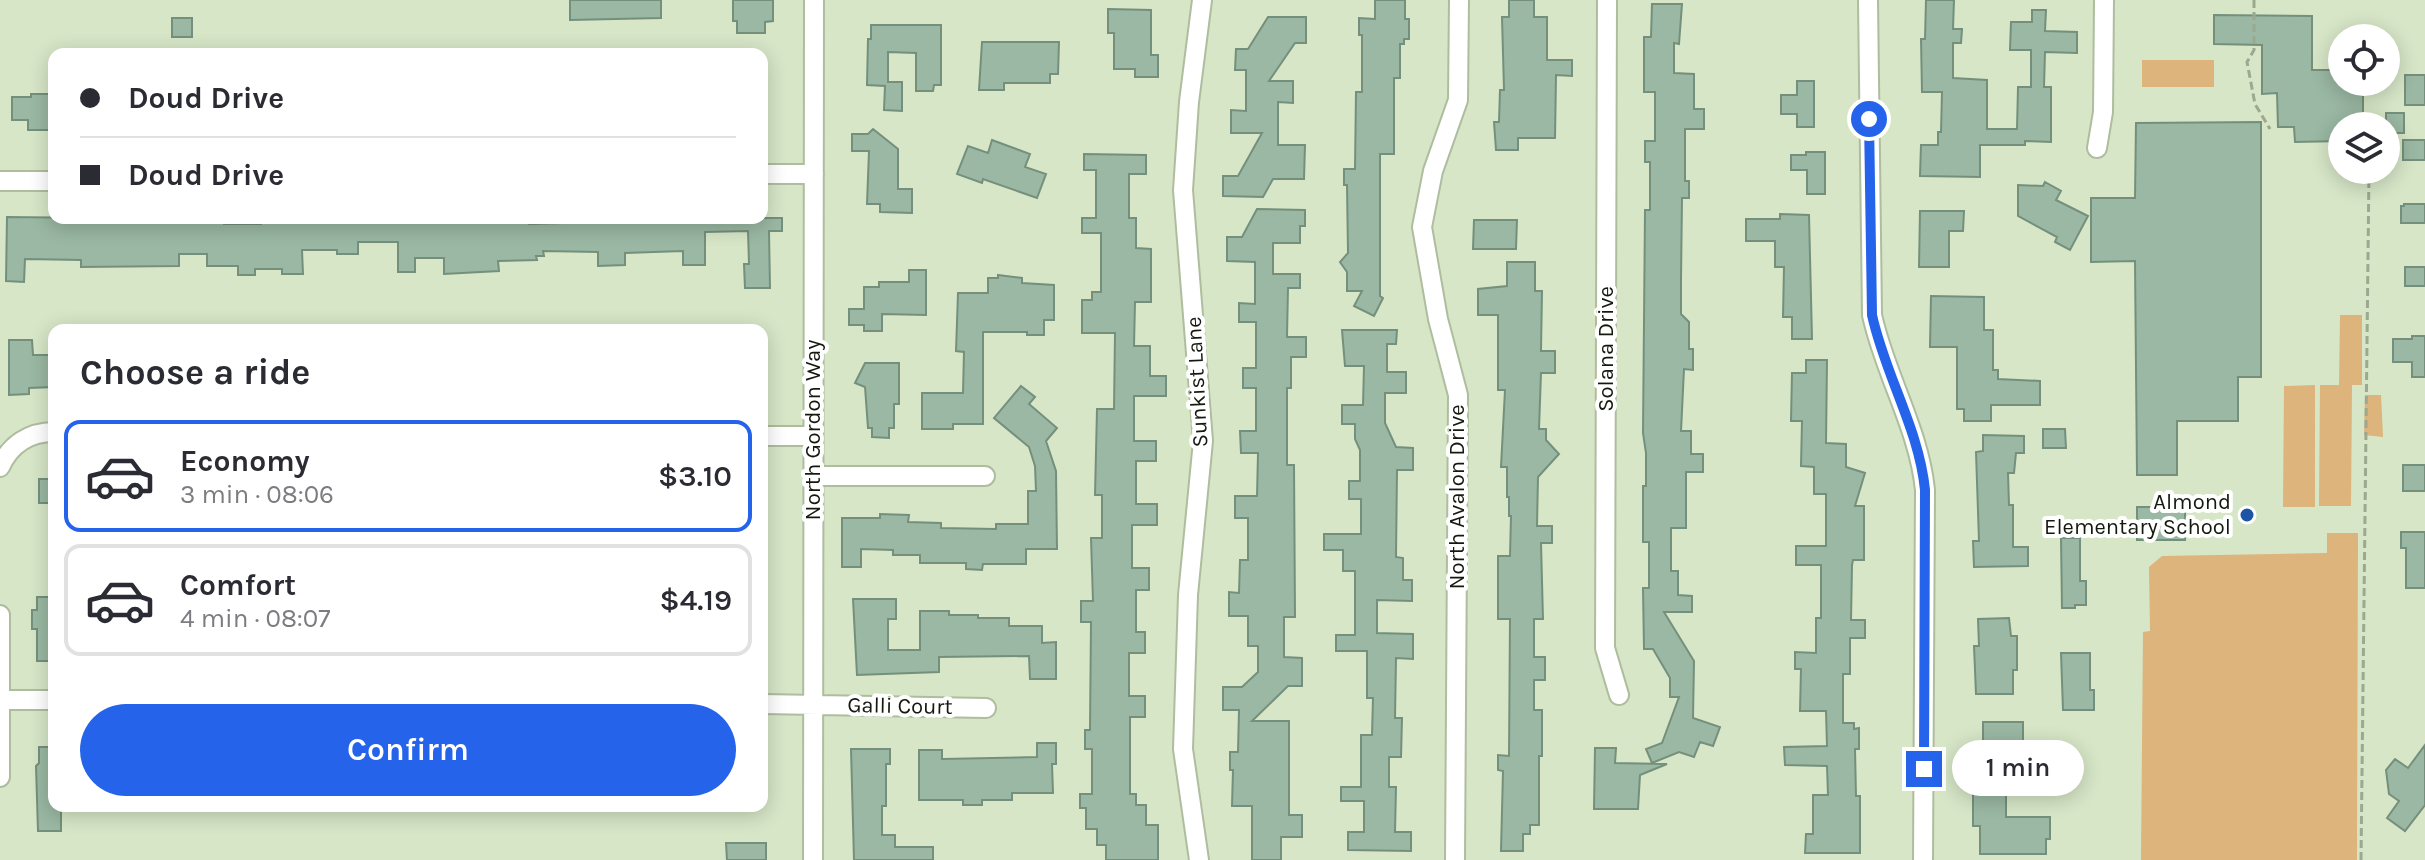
<!DOCTYPE html>
<html lang="en">
<head>
<meta charset="utf-8">
<style>
  body { margin:0; font-family:Karla,sans-serif; background:#f7f7f7; color:#2b2b33; height:100vh; display:flex; flex-direction:column; font-size:30px; white-space:nowrap }
  * { box-sizing:border-box; margin:0 }
  p { font-size:26px; color:#7c7c81 }
  .icon { flex:none; width:44px; height:44px; fill:none; stroke:currentColor; stroke-width:2; stroke-linecap:round; stroke-linejoin:round }
  .map { position:relative; flex:1; overflow:hidden }
  .side { position:absolute; left:48px; top:324px; width:720px; height:488px; display:flex; flex-direction:column; background:#fff; border-radius:16px; box-shadow:0 4px 20px #0003 }
  .side>* { flex:none }
  .guide { position:absolute; left:48px; top:48px; width:720px; height:176px; border-radius:16px; box-shadow:0 4px 20px #0003; display:grid; align-content:center; height:176px; padding:0 32px; background:#fff }
  .controls { position:absolute; left:2328px; top:24px; display:grid; gap:16px }
  .controls a { display:grid; place-items:center; width:72px; height:72px; border-radius:50%; background:#fff; box-shadow:0 4px 20px #0003; font-size:40px }
  .end { position:absolute; width:36px; height:36px; margin:-18px; border:10px solid #2563eb; background:#fff; box-shadow:0 0 0 4px #fff }
  .from { border-radius:50% }
  .bubble { position:absolute; height:56px; border-radius:28px; background:#fff; box-shadow:0 4px 20px #0003; font-size:26px; font-weight:600; line-height:56px; text-align:center }
  .guide b { display:flex; align-items:center; gap:28px; height:76px; font-size:30px }
  .guide b+b { border-top:2px solid #e1e1e2 }
  .guide i { width:20px; height:20px; background:#2b2b33 }
  ul { padding:0; list-style:none }
  li { display:flex; align-items:center; gap:24px; height:112px; margin:0 16px 12px; padding:0 16px; border:4px solid #e1e1e2; border-radius:16px }
  li div { flex:1 }
  li b { display:block; font-size:30px }
  li em { font-style:normal; font-weight:600 }
  li.current { border-color:#2563eb }
  li>.icon { width:72px; height:72px; stroke-width:1.5 }
  h2 { padding:0 32px; font-size:36px; line-height:96px }
  .button { display:flex; gap:16px; margin-top:auto; padding:16px 32px }
  .button a { flex:1; height:92px; border-radius:48px; background:#2563eb; color:#fff; font-size:32px; font-weight:600; line-height:92px; text-align:center }
  .map>svg:first-child { display:block }
  .green { fill:#dcb47c }
  .building { fill:#9ab8a3; stroke:#74907c; stroke-width:2 }
  .lines { fill:none; stroke-linecap:round; stroke-linejoin:round }
  .minor-casing { stroke:#afbd9f; stroke-width:22 }
  .path { stroke:#9ca88f; stroke-width:3; stroke-dasharray:8 4; stroke-linecap:butt }
  .minor { stroke:#fff; stroke-width:18 }
  .route { stroke:#2563eb; stroke-width:10 }
  .poi-dot { fill:#1e54a6; stroke:#fff; stroke-width:3 }
  .labels { text-anchor:middle; dominant-baseline:central; stroke-width:8; stroke-linejoin:round; paint-order:stroke }
  .street-label { font-size:22px; fill:#14190e; stroke:#fff }
  .poi-label { font-size:22px; fill:#14190e; stroke:#fff; text-anchor:end }
</style>
</head>
<body>
<div class="map">
<svg width="2425" height="860" viewBox="0 0 2425 860">
  <rect width="100%" height="100%" fill="#d7e6c7"/>
  <!-- green -->
  <path class="green" d="M2142,60H2214V87H2142Z
    M2340,315H2362V385H2352L2351,506H2319L2320,385H2339Z
    M2315,385V507H2283L2284,386Z
    M2365,395H2381L2383,437L2364,435Z
    M2327,533H2358L2357,860H2141L2143,632L2150,631L2149,567L2162,556L2327,553Z"/>
  <!-- building -->
  <path class="building" d="M570,0H661V18L570,20Z
    M733,0H773V21L765,22V33H737V21H733Z
    M1375,0H1405V19H1409V39H1404V44H1400V78H1394V154H1380V296L1383,298L1374,316L1354,306L1362,291H1347V272L1340,262L1348,253L1347,185H1344V169H1355L1356,92H1362V35H1359V18L1375,19Z
    M1509,0H1534V17H1547V60H1572V76L1556,75L1555,138H1518V150H1496L1494,122H1499L1500,90H1504L1502,17H1509Z
    M1926,0H1954L1953,29H1962L1961,43H1953V78L1987,80V129H2017L2018,87H2031V50H2010L2011,22H2032V10H2046L2045,31L2077,32V53L2045,52L2044,87H2051V142L2025,141V145H1980V177L1920,176L1921,145H1938V132H1941L1942,92H1922L1921,39H1925Z
    M1652,4H1682L1679,44L1674,43V73L1694,74V109H1704V129H1685V181H1689V198H1682L1681,280V314L1689,322V349H1693V370L1684,369L1681,431H1691V454H1703V472H1686V528H1671V571H1678V595L1692,596V612H1664L1694,661L1693,718L1720,727L1713,746L1700,742L1694,757L1679,752L1652,763L1646,749L1662,743L1679,697H1670V678L1653,649H1644L1643,588H1649V542H1643V486H1646V453L1643,433L1645,210H1650V162H1645V141H1655V92H1644V37H1651Z
    M1108,9L1151,10V55H1158V77H1135V69H1114V33H1108Z
    M2214,15L2312,16V70H2342V82H2347V89H2363V126H2342V141L2295,142L2294,127H2278L2277,93L2262,94V45L2214,44Z
    M1268,17H1306V43H1295L1269,81H1293V103L1278,102V145H1305L1304,179H1273L1263,197L1223,196V176H1238L1262,133H1231V110L1246,111V70H1235L1236,49H1248Z
    M172,18H192V37H172Z
    M871,25H941V85H934L933,91H916V53L888,52V82H902V111L884,110L885,86L867,85L868,39H871Z
    M982,42H1059L1058,74H1050V83H1004V90H979Z
    M2405,75H2425V105H2405Z
    M1797,81H1814V127H1797V114H1781V95H1797Z
    M31,94H54V130H28V120H12V97H31Z
    M2386,113H2404V133H2386Z
    M2261,122V377H2238V421H2177V475H2137L2135,261L2091,262V198H2135L2136,123Z
    M873,129L898,149V189H912V213L880,212V204H867L869,151H852V134H868Z
    M992,140L1030,154L1025,167L1046,174L1037,198L983,179L982,183L957,174L968,146L988,153Z
    M2403,140H2425V160H2403Z
    M1806,152H1825V194H1807V170H1791V155H1806Z
    M1084,154L1146,155V174H1129V218H1136V248L1151,249V302H1135L1134,346H1150V376H1166V396H1134V441H1156V461H1136V504H1157V525H1132V568H1149V590H1136V632H1145V653H1129V696H1145V717H1130V794H1136V805H1146V825H1158V860H1106V845H1097V829H1086V808H1080V794H1092V749H1085V730H1090L1091,622H1081V601H1093L1091,538H1102V495H1095L1097,409H1114L1115,333H1082V300H1092V292H1101V233H1082V218H1096V170H1084Z
    M2045,182L2061,191L2056,200L2088,216L2070,250L2055,242L2057,237L2018,216V185L2043,186Z
    M2404,204H2425V223H2401V206H2404Z
    M1257,209L1305,210V226H1300V243H1273V274H1300V288H1288L1287,337H1306V357H1291V388H1287V465H1294L1295,617H1284V657L1302,658V686H1288L1252,721H1289V815H1302V837H1281V860H1252V806H1232L1233,770H1230V752H1238L1239,710H1223V687H1242L1258,672V646H1248V616H1229V592L1239,593L1240,560H1248V518H1235V496H1257L1258,453H1241L1240,431H1256V388H1243V368H1256V322H1239V303L1255,304V262L1227,261V237H1242Z
    M1920,211H1964L1963,231H1949V267H1919Z
    M1780,214L1809,215L1812,339H1792V317H1783L1784,267H1775V241H1746V219H1780Z
    M7,217L100,218L102,222H158V218H224V224H261V219L275,218H302V222L340,223L398,222V218H523L529,224L563,223V218H782V231H769L770,288H745L744,264H749L748,231L705,232V265H683V251L625,253V265L598,266V252L543,251L544,256H536L537,260L498,261L499,271L444,274V258H415V272H398V242H358V254H337V250H302L303,274H282V269H255V275H238V266H207V254H179V266L81,267V260L25,259L24,282L6,281Z
    M1474,220H1517L1516,249H1473Z
    M1507,262H1535V291H1542L1541,351H1555V373H1541L1539,429H1546V440L1559,454L1538,477L1537,526H1552V543H1541L1543,619H1534V657H1545V680H1534V710H1542V756H1539V825H1530V834H1523V851H1501L1503,771L1498,770V755L1509,756L1510,619H1498V556H1510L1511,516H1509V497H1507V467H1501L1505,390H1498V315H1478V289L1507,286Z
    M2405,267H2425V286H2405Z
    M909,270H926V315L882,314V331H864V325H849V309H864V287H879V282H909Z
    M998,275L1022,278V283L1054,285V320H1044V335H1027V332H983V424H953V429H922V393H963L964,352L956,351L958,293H988V278H998Z
    M1931,296L1984,297V330H1993V370H1998V379L2040,381V405H1991V421H1964V409H1957V347H1930Z
    M1342,330H1397L1396,344H1387V372H1406V393H1385V423L1396,447L1413,448V470H1397L1396,557L1403,558V580H1412V601L1377,600V633L1413,634V659L1396,658L1395,718H1402L1401,757H1389V787H1396L1395,832H1411V851L1348,850V832H1364V801H1341V787H1361V735H1372L1373,698H1367V651H1336V635H1355V571H1343V550H1324V534H1361V499H1349V481H1360V450L1355,439V424H1342V405H1363L1364,366H1345Z
    M2412,336H2425V377H2412V362H2393V339H2412Z
    M9,340H32L33,355H54V387L29,388V394L9,395Z
    M1806,360H1827L1826,443L1846,444V467L1865,473L1855,506H1864V560H1853L1852,565L1851,620H1865V638H1850V674H1843V723H1854V729L1859,728V749H1855L1856,796H1860V853H1805L1806,834H1813V795H1828L1827,766L1785,765L1784,747L1827,746L1826,711H1800L1801,669H1795V652L1816,653V618H1821V565H1796V546H1826V494H1814V467L1801,466L1802,421H1791L1792,373H1806Z
    M865,363H899V404H894V428H889V438L872,437V428H868L865,387L855,383Z
    M1021,386L1035,397L1029,404L1057,428L1046,441L1056,471L1057,549H1026V564H983L982,570L966,569V563H920V555H893V550L861,549V567H842V518H880V514L909,515L908,522L941,523V528L996,529V524H1028V491H1036L1035,466L1029,447L994,418Z
    M2043,429H2065L2066,448H2043Z
    M1983,435L2024,436V453H2016L2014,473H2008L2009,505H2013V547H2028V566L1974,567L1973,541H1979L1976,452L1983,451Z
    M2403,465H2425V491H2403Z
    M39,479H54V503H39Z
    M2137,507H2185V540H2137Z
    M2401,532H2425V588H2406V548H2401Z
    M2061,538H2080V581H2086V605H2075V608H2062Z
    M37,597H54V661H37V629H32V610H37Z
    M853,599H896V619H888V650H920V611H949V615H978V618H1009V626H1042V643L1056,642V679H1030L1029,656L939,657V672L857,675Z
    M2009,618L2011,636H2017V670H2013V694H1976L1974,646H1979L1978,619Z
    M2061,653H2090V690H2094V710H2063Z
    M1983,722H2023V766H2029V783H2006V817H2050V839H2046V854H1980V826H1973V756H1983Z
    M1037,743H1056V764H1052L1053,793H1012V800H982V805H963V800H919V750H942V759L1037,757Z
    M2425,745V805L2405,831L2387,818L2399,801L2389,794L2386,770L2395,759L2408,768Z
    M39,747H54V806H61V831H38L36,766L39,763Z
    M1595,748H1616L1615,763L1667,764L1640,775L1638,809H1594Z
    M851,749H890V764H886V806H882V835H895V847H933V860H854Z
    M726,843H766V860H727Z"/>
  <g class="lines">
    <!-- minor casing -->
    <g class="minor-casing">
      <path id="minor" d="M1607,0L1605,648L1619,695
        M1868,0L1872,315C1885,375 1919,429 1925,490L1923,860
        M2097,148L2103,112L2104,0
        M762,174H814
        M0,181H54
        M762,436H813
        M0,467C10,445 29,432 54,432
        M813,476H985
        M0,615V777
        M1,700H54
        M762,704L986,708
        M813,860L814,0
        M1199,860L1183,749L1188,595L1203,441L1183,190L1189,102L1202,0
        M1455,860L1458,395L1438,319L1422,227L1433,171L1458,100L1459,0"/>
    </g>
    <!-- path -->
    <path class="path" d="M2254,0V50L2247,62L2255,104L2270,129
      M2361,860L2369,170"/>
    <!-- minor -->
    <use href="#minor" class="minor"/>
  </g>
  <g class="lines">
    <!-- route -->
    <path class="route" d="M1869,119L1872,315C1885,375 1919,429 1925,490L1924,769"/>
  </g>
  <!-- markers -->
  <circle class="poi-dot" cx="2247" cy="515" r="8"/>
  <g class="labels">
    <!-- street labels -->
    <g class="street-label">
      <text transform="translate(1606 349) rotate(-90)">Solana Drive</text>
      <text transform="translate(1197 382) rotate(-93)">Sunkist Lane</text>
      <text transform="translate(813 430) rotate(-90)">North Gordon Way</text>
      <text transform="translate(1457 497) rotate(-90)">North Avalon Drive</text>
      <text transform="translate(900 706) rotate(1)">Galli Court</text>
    </g>
    <!-- poi labels -->
    <g class="poi-label">
      <text x="2231" y="502">Almond<tspan x="2231" dy="25">Elementary School</tspan></text>
    </g>
  </g>
</svg>
<div class="controls">
<a><svg class="icon" aria-label="locate" viewBox="0 0 24 24"><circle cx="12" cy="12" r="6"/><path d="M12 2v4M12 18v4M2 12h4M18 12h4"/></svg></a>
<a><svg class="icon" aria-label="layers" viewBox="0 0 24 24"><path d="M12 4l9 5-9 5-9-5zM3 14l9 5 9-5"/></svg></a>
</div>
<i class="end from" style="left:1869px;top:119px"></i>
<i class="end" style="left:1924px;top:769px"></i>
<div class="bubble" style="left:1952px;top:740px;width:132px">1 min</div>
<div class="guide">
<b><i class="from"></i>Doud Drive</b>
<b><i></i>Doud Drive</b>
</div>
<section class="side">
<h2>Choose a ride</h2>
<ul>
<li class="current"><svg class="icon" aria-label="car" viewBox="0 0 24 24"><path d="M5 17H2v-5l4-1 3-4h7l3 4 3 1v5h-3M9 17h6M6 11h13"/><circle cx="7" cy="17" r="2"/><circle cx="17" cy="17" r="2"/></svg><div><b>Economy</b><p>3 min · 08:06</p></div><em>$3.10</em></li>
<li><svg class="icon" aria-label="car" viewBox="0 0 24 24"><path d="M5 17H2v-5l4-1 3-4h7l3 4 3 1v5h-3M9 17h6M6 11h13"/><circle cx="7" cy="17" r="2"/><circle cx="17" cy="17" r="2"/></svg><div><b>Comfort</b><p>4 min · 08:07</p></div><em>$4.19</em></li>
</ul>
<div class="button"><a>Confirm</a></div>
</section>
</div>
</body>
</html>
